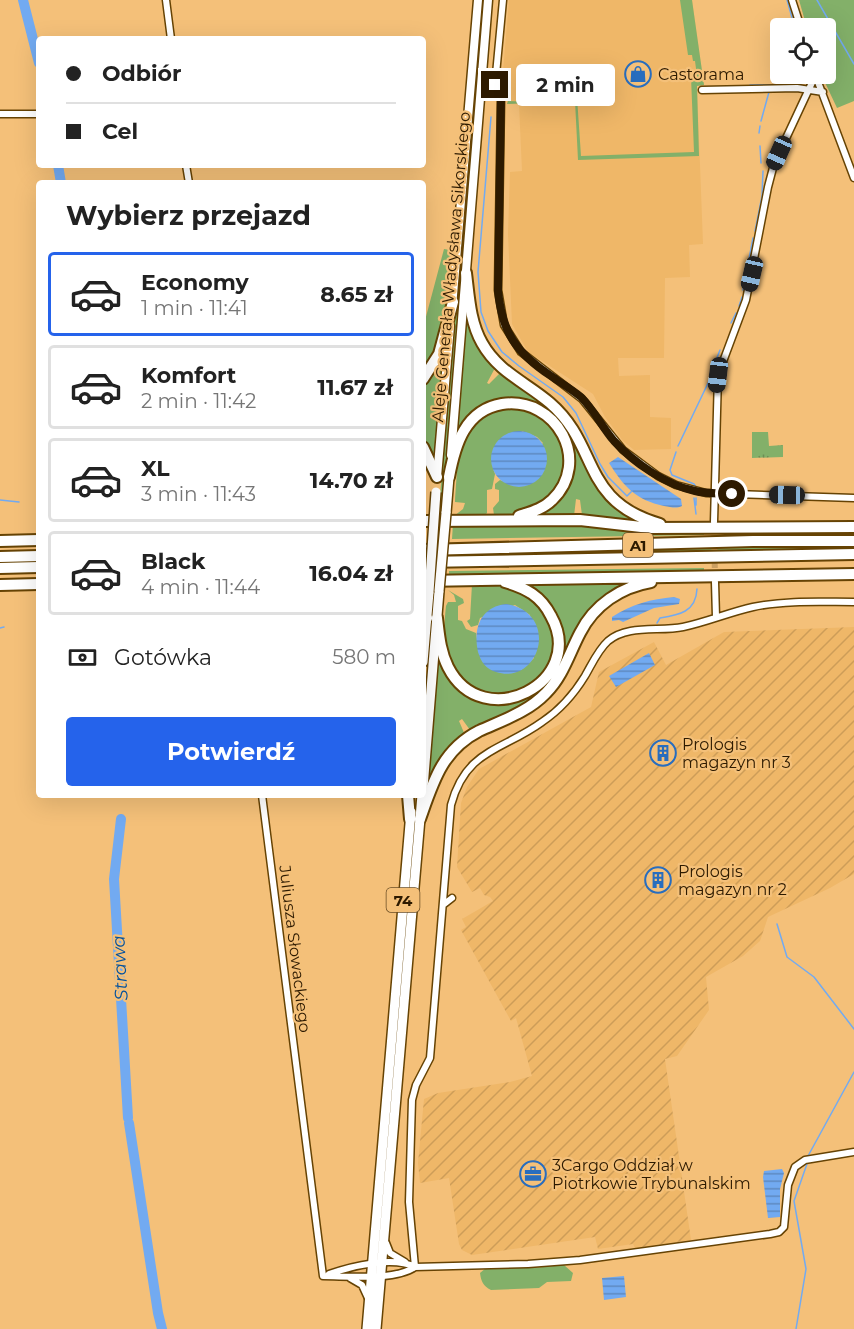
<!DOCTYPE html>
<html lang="pl">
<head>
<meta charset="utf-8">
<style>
  body { margin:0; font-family:Montserrat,sans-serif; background:#f2f2f2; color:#222; height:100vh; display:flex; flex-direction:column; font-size:22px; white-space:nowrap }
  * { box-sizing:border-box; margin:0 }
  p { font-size:20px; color:#767676 }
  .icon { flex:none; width:33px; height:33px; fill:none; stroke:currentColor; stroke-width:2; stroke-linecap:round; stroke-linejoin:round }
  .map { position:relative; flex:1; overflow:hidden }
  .details { position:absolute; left:36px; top:180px; width:390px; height:618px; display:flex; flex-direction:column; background:#fff; border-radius:6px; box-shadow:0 6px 24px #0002 }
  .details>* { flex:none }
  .hud { position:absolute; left:36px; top:36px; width:390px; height:132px; border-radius:6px; box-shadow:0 6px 24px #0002; display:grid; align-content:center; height:132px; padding:0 30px; background:#fff }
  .tools { position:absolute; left:770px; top:18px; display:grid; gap:12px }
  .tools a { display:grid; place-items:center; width:66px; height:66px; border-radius:6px; background:#fff; box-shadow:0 6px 24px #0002; font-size:30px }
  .end { position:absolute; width:27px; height:27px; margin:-14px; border:8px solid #2d1a00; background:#fff; box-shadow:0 0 0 3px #fff }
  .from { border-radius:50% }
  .bubble { position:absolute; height:42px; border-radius:6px; background:#fff; box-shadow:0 6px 24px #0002; font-size:20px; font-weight:700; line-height:42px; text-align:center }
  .car { position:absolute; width:18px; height:36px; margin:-18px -9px; border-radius:8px; box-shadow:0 0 4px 2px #0007; background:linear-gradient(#222 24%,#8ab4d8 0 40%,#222 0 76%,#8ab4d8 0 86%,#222 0) }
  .hud b { display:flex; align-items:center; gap:21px; height:57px; font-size:22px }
  .hud b+b { border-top:2px solid #e0e0e0 }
  .hud i { width:15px; height:15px; background:#222 }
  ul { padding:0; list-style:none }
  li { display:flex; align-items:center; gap:18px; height:84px; margin:0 12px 9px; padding:0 18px; border:3px solid #e0e0e0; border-radius:6px }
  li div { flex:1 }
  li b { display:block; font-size:22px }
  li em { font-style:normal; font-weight:700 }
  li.active { border-color:#2563eb }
  li>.icon { width:54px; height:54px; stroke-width:1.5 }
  h2 { padding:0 30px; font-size:27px; line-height:72px }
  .pay { display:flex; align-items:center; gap:15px; height:66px; padding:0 30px; font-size:22px }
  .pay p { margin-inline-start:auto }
  .action { display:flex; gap:12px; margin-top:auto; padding:12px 30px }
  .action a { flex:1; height:69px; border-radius:6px; background:#2563eb; color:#fff; font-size:24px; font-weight:700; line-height:69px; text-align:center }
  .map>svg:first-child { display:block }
  .built { fill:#efb768 }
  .industrial { fill:url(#industrial-furrows) }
  .green { fill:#83b069 }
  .park { fill:url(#park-tufts) }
  .water { fill:url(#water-rules) }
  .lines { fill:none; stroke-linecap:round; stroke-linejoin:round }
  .stream { stroke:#72aaf1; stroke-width:1.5 }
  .river { stroke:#72aaf1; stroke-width:10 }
  .street-tunnel { stroke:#cc9f61; stroke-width:6; stroke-dasharray:6 3; stroke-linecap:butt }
  .street-casing { stroke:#664304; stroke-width:9 }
  .secondary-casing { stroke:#664304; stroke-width:11 }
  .primary-casing { stroke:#664304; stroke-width:12 }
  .highway-casing { stroke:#664304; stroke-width:14 }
  .street { stroke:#fff; stroke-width:6 }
  .secondary { stroke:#fff; stroke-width:8 }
  .primary { stroke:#fff; stroke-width:9 }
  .highway { stroke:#fff; stroke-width:10 }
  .primary-bridge-casing { stroke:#664304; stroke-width:12; stroke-linecap:butt }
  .primary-bridge { stroke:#fff; stroke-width:9 }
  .route { stroke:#2d1a00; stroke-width:8 }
  .labels { text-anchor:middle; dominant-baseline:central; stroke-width:4.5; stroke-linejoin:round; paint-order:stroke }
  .shield { fill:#f4c079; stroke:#694c24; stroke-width:1.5 }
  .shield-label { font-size:15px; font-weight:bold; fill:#2d1a00 }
  .poi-label { font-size:16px; fill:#2d1a00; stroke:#f4c079; text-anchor:start }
  .street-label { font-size:16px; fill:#2d1a00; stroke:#f4c079 }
  .water-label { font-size:18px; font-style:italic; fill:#00509e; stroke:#f4c079 }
</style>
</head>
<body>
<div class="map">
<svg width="854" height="1329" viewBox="0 0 854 1329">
  <defs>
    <pattern id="industrial-furrows" width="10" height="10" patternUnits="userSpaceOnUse" patternTransform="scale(1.5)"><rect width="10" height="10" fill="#efb768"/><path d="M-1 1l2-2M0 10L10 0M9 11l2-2" fill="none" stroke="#cd9d58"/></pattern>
    <pattern id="park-tufts" width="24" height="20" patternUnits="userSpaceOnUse" patternTransform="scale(1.5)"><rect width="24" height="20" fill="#83b069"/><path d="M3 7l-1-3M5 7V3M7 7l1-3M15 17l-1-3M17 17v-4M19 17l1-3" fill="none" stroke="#6c8e54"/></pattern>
    <pattern id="water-rules" width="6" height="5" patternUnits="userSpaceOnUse" patternTransform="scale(1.5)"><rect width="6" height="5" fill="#72aaf1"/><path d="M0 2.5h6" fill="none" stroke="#5e8ac1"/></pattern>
  </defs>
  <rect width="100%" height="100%" fill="#f4c079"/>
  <!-- built -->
  <path class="built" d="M509,0H692L704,85L697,86L703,244L689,245L690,277L665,278L664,358H618L619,376L650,375V417L671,418V449L634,450L623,441L605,417L593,394L528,352L512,324L508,234L510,172L522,171L519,104H507L506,92L502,83Z"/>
  <!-- industrial -->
  <path class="industrial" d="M854,627V874L830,888L768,917L760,941L743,956L706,977L709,1010L677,1056L665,1059L691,1240L635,1248L633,1244L598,1249L595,1237L472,1255L462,1250L459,1244L449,1178L420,1183L418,1163L424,1099L438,1093L510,1082L532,1076L516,1018L511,1021L461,930L466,927L462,919L493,901L490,897L484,895L480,888L472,892L457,867L461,803L467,787L479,769L591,707L599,672L654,642L666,665L724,632Z"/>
  <!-- green -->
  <path class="green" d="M482,0H484L442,507L439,508Z
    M680,0H692L704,85L697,86L699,156L578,160L575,101L507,104L508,101L532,102V100L577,97L581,156L694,152L691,77L697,76L695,61H693L692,55H688Z
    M799,0H854V101L837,108L821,74H825V28H807Z
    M444,249L450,250C447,292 446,335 423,373V328Z
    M467,304L486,357L495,368L487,383L489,384L501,372L538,397L570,431L592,476L646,523L582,515L580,500L576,499L574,516H536L545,512L559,500L568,487L573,470L550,412L532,401L509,399L499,400L456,438Z
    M445,348L435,462L431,451L423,440V384L432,374Z
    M515,407C530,411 542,414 552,426C570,445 567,482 547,499C533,511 512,515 494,515L493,508L499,501V490L495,489V484L500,480L502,481L543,443L537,437L522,431L493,468L495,474L492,489L487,490V513L485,515L454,516L463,509L465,503L455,502C459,452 455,416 515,407Z
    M453,523H547L704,532V535L452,539Z
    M854,546V551L450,557L451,553Z
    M704,568V573L449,576V571Z
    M636,581L613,591L550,685L526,705L470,730L462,719L459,721L465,735L437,765L428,778L439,654L449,678L466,693L514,702L533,694L540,689L562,633L559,620L549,603L543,596L519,582Z
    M489,583C502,585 518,587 529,594C535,598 539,607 544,612C549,618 550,626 552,633C564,685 493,716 460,676C457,671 451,666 449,661C443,644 444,624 446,606L448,602H456L454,595L448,590L463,599L464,603L458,606V620L462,621L466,629L476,633L480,657L521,670L534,658L530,615L515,605L480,618L478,625L471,627L467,621L470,619L472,584Z
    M564,1265L573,1273L571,1281L547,1282L539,1288L491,1290C483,1286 481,1281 480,1273L486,1268H533Z"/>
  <!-- park -->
  <path class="park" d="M752,432H768L769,446L783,445V457L752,458Z"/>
  <!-- water -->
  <path class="water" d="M491 459a28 28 0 1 1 56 0a28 28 0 1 1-56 0Z
    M618,457L681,499L682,506C676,509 671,507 664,506C636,500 624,487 609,463Z
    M674,597L680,599L679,604L654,608L623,622L619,620L612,621V617C632,604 651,599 674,597Z
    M506,604C561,613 540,686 496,672C486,669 481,662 478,652C473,629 480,607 506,604Z
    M649,653L655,665L616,687L609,676Z
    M782,1169L784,1173L780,1189V1217L768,1218L763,1177L764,1171Z
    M624,1276L626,1297L604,1300L602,1278Z"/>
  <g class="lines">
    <!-- stream -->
    <path class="stream" d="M787,0L795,28
      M817,0L854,64
      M750,85C767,84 793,88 805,74
      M491,117L478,272L481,312L488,331L502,352L519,366L563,397L576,413L600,464L608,477L627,496L632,491
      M761,121L769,92
      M759,133L760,126
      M760,146L761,163
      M755,231L762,196L763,171
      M748,264L753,238
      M743,290L747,270
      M739,306L742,297
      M731,323L736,313
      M712,370L720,350
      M678,446L710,379
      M676,452L670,470L672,475L694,484L696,487
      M694,498L696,514
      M0,500L19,502
      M696,505V498
      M657,623L660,618C679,615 696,612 697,589
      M0,628L4,627
      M777,924L787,957L814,977L854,1029
      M808,1156L854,1072
      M796,1329L806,1269L794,1201L808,1161"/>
    <!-- river -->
    <path class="river" d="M23,0L39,63
      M58,165L61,183
      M121,819L114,879L128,1118
      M129,1123L158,1313L162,1329"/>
    <!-- street-tunnel -->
    <path class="street-tunnel" d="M714,526L715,579"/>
    <!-- street casing -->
    <g class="street-casing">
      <path id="street" d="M166,0L171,39
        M503,0L495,85L501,98L498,290L504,325L521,352L582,399L623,450L658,476L676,485L706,493L854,498
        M792,0L801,28
        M815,74L854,178
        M702,90L797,88L823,92
        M0,114H39
        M186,165L189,183
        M714,522L718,375L746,300L768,187L774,164L816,74
        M715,582L716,617
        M262,795L323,1276
        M443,905L452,898
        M386,1243L390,1253L405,1262
        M415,1267L409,1202L412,1100L416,1085L430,1058L451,805C466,749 502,751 542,722C560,710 574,694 585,676C592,664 598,650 608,641C628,624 659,632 683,627C707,622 730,612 753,607C786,600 821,602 854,602
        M329,1274C352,1266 393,1256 415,1267
        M323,1276C348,1276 395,1281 415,1267L528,1264L580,1260L770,1234L779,1232L784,1227L788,1185L795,1167L805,1160L854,1152
        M350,1278L362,1285L368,1298"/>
    </g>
    <!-- secondary casing -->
    <g class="secondary-casing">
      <path id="secondary" d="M452,307L478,0
        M451,455L488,0
        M437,477L450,326"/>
    </g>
    <!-- primary casing -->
    <g class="primary-casing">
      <path id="primary" d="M446,513L449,477
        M423,662L429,592
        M423,788L439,591
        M367,1329L411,812
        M376,1329L422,795"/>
    </g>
    <!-- highway casing -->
    <g class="highway-casing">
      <path id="highway" d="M466,273C469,297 470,322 482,343C498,372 527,383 550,403C600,446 580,501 660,524
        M423,379L439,354L453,302
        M423,447L437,477
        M449,477C455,445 465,410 502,404C557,396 592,462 552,500C543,509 531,512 519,516
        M423,521L580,520L650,528L854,527
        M0,541L39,540
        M423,550L753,541H854
        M0,557L39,556
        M423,562L854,554
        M0,568L39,567
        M423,581L854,574
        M0,585L39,584
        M437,618C439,634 440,651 448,667C483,736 588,682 551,616C541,596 526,588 505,582
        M423,628L427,618
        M408,795L410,819
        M420,819C433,782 442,750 479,731C503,720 528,712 546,693C563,676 569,654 580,633C594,605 621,587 651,582"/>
    </g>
    <!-- street -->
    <use href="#street" class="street"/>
    <!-- secondary -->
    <use href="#secondary" class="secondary"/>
    <!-- primary -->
    <use href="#primary" class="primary"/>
    <!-- highway -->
    <use href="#highway" class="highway"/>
    <!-- primary-bridge casing -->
    <g class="primary-bridge-casing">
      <path id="primary-bridge" d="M439,591L446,513
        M429,592L436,492"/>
    </g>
    <!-- primary-bridge -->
    <use href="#primary-bridge" class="primary-bridge"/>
  </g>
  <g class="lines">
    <!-- route -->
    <path class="route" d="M495,85L501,98L498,291C502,332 516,353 551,376C561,383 571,389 581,397C594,410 602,427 614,441C634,463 666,485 695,491C707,494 720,493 732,494"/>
  </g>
  <!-- icons -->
  <defs>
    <g id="shop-ring" transform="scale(1.35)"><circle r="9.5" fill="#f4c079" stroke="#286dbe" stroke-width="1.5"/><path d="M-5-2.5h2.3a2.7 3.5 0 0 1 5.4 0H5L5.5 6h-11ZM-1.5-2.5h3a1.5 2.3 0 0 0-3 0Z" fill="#286dbe"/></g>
    <g id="building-ring" transform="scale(1.35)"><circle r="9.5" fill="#f4c079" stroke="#286dbe" stroke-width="1.5"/><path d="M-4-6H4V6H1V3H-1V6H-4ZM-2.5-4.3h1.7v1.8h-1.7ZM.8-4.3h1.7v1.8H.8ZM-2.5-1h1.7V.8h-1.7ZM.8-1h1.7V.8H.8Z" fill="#286dbe"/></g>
    <g id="office-ring" transform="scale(1.35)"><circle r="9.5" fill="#f4c079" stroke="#286dbe" stroke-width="1.5"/><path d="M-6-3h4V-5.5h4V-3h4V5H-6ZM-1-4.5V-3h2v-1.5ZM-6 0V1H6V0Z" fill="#286dbe"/></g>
  </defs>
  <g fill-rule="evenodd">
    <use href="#shop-ring" x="638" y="74"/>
    <use href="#building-ring" x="663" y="753"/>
    <use href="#building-ring" x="658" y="880"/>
    <use href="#office-ring" x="533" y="1174"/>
  </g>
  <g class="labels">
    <!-- shield labels -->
    <g class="shield">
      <rect x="623" y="533" width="30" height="24" rx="4.5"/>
      <rect x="386.5" y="888" width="33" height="24" rx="4.5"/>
    </g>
    <g class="shield-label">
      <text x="638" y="545">A1</text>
      <text x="403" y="900">74</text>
    </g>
    <!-- poi labels -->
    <g class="poi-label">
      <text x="658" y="74">Castorama</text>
      <text x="682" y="744">Prologis<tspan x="682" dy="18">magazyn nr 3</tspan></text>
      <text x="678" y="871">Prologis<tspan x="678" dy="18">magazyn nr 2</tspan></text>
      <text x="552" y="1165">3Cargo Oddział w<tspan x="552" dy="18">Piotrkowie Trybunalskim</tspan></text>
    </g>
    <!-- street labels -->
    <g class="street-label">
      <text transform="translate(451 267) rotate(-85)">Aleje Generała Władysława Sikorskiego</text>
      <text transform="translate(295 949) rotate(83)">Juliusza Słowackiego</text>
    </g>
    <!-- water labels -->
    <g class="water-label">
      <text transform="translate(120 968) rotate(-93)">Strawa</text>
    </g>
  </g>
</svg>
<div class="tools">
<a><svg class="icon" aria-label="locate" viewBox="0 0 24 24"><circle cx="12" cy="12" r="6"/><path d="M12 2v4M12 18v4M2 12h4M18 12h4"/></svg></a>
</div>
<i class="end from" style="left:732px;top:494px"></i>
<i class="end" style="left:495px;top:85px"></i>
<div class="bubble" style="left:516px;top:64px;width:99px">2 min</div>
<i class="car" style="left:779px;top:153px;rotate:204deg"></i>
<i class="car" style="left:752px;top:274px;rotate:193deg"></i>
<i class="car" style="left:718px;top:375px;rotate:187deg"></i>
<i class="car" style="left:787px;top:495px;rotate:271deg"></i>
<div class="hud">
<b><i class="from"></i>Odbiór</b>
<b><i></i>Cel</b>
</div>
<section class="details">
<h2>Wybierz przejazd</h2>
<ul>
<li class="active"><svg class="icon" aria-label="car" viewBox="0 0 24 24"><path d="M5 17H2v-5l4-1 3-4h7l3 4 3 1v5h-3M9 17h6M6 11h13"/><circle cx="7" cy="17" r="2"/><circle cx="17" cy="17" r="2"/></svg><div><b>Economy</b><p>1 min · 11:41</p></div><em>8.65 zł</em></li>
<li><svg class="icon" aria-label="car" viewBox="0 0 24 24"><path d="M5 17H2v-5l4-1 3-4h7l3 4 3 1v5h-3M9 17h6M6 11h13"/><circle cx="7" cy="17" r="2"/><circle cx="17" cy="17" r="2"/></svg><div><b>Komfort</b><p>2 min · 11:42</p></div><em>11.67 zł</em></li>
<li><svg class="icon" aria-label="car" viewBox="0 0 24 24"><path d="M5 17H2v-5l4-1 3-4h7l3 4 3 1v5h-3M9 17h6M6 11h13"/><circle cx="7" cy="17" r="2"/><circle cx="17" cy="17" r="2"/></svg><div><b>XL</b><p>3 min · 11:43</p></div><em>14.70 zł</em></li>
<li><svg class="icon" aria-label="car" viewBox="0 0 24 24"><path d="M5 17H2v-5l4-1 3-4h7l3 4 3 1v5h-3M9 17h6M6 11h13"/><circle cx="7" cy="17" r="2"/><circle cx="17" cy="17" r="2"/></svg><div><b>Black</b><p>4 min · 11:44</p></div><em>16.04 zł</em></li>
</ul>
<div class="pay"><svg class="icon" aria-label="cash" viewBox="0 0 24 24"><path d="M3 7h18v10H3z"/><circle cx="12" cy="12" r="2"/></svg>Gotówka<p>580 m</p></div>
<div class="action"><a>Potwierdź</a></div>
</section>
</div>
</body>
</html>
